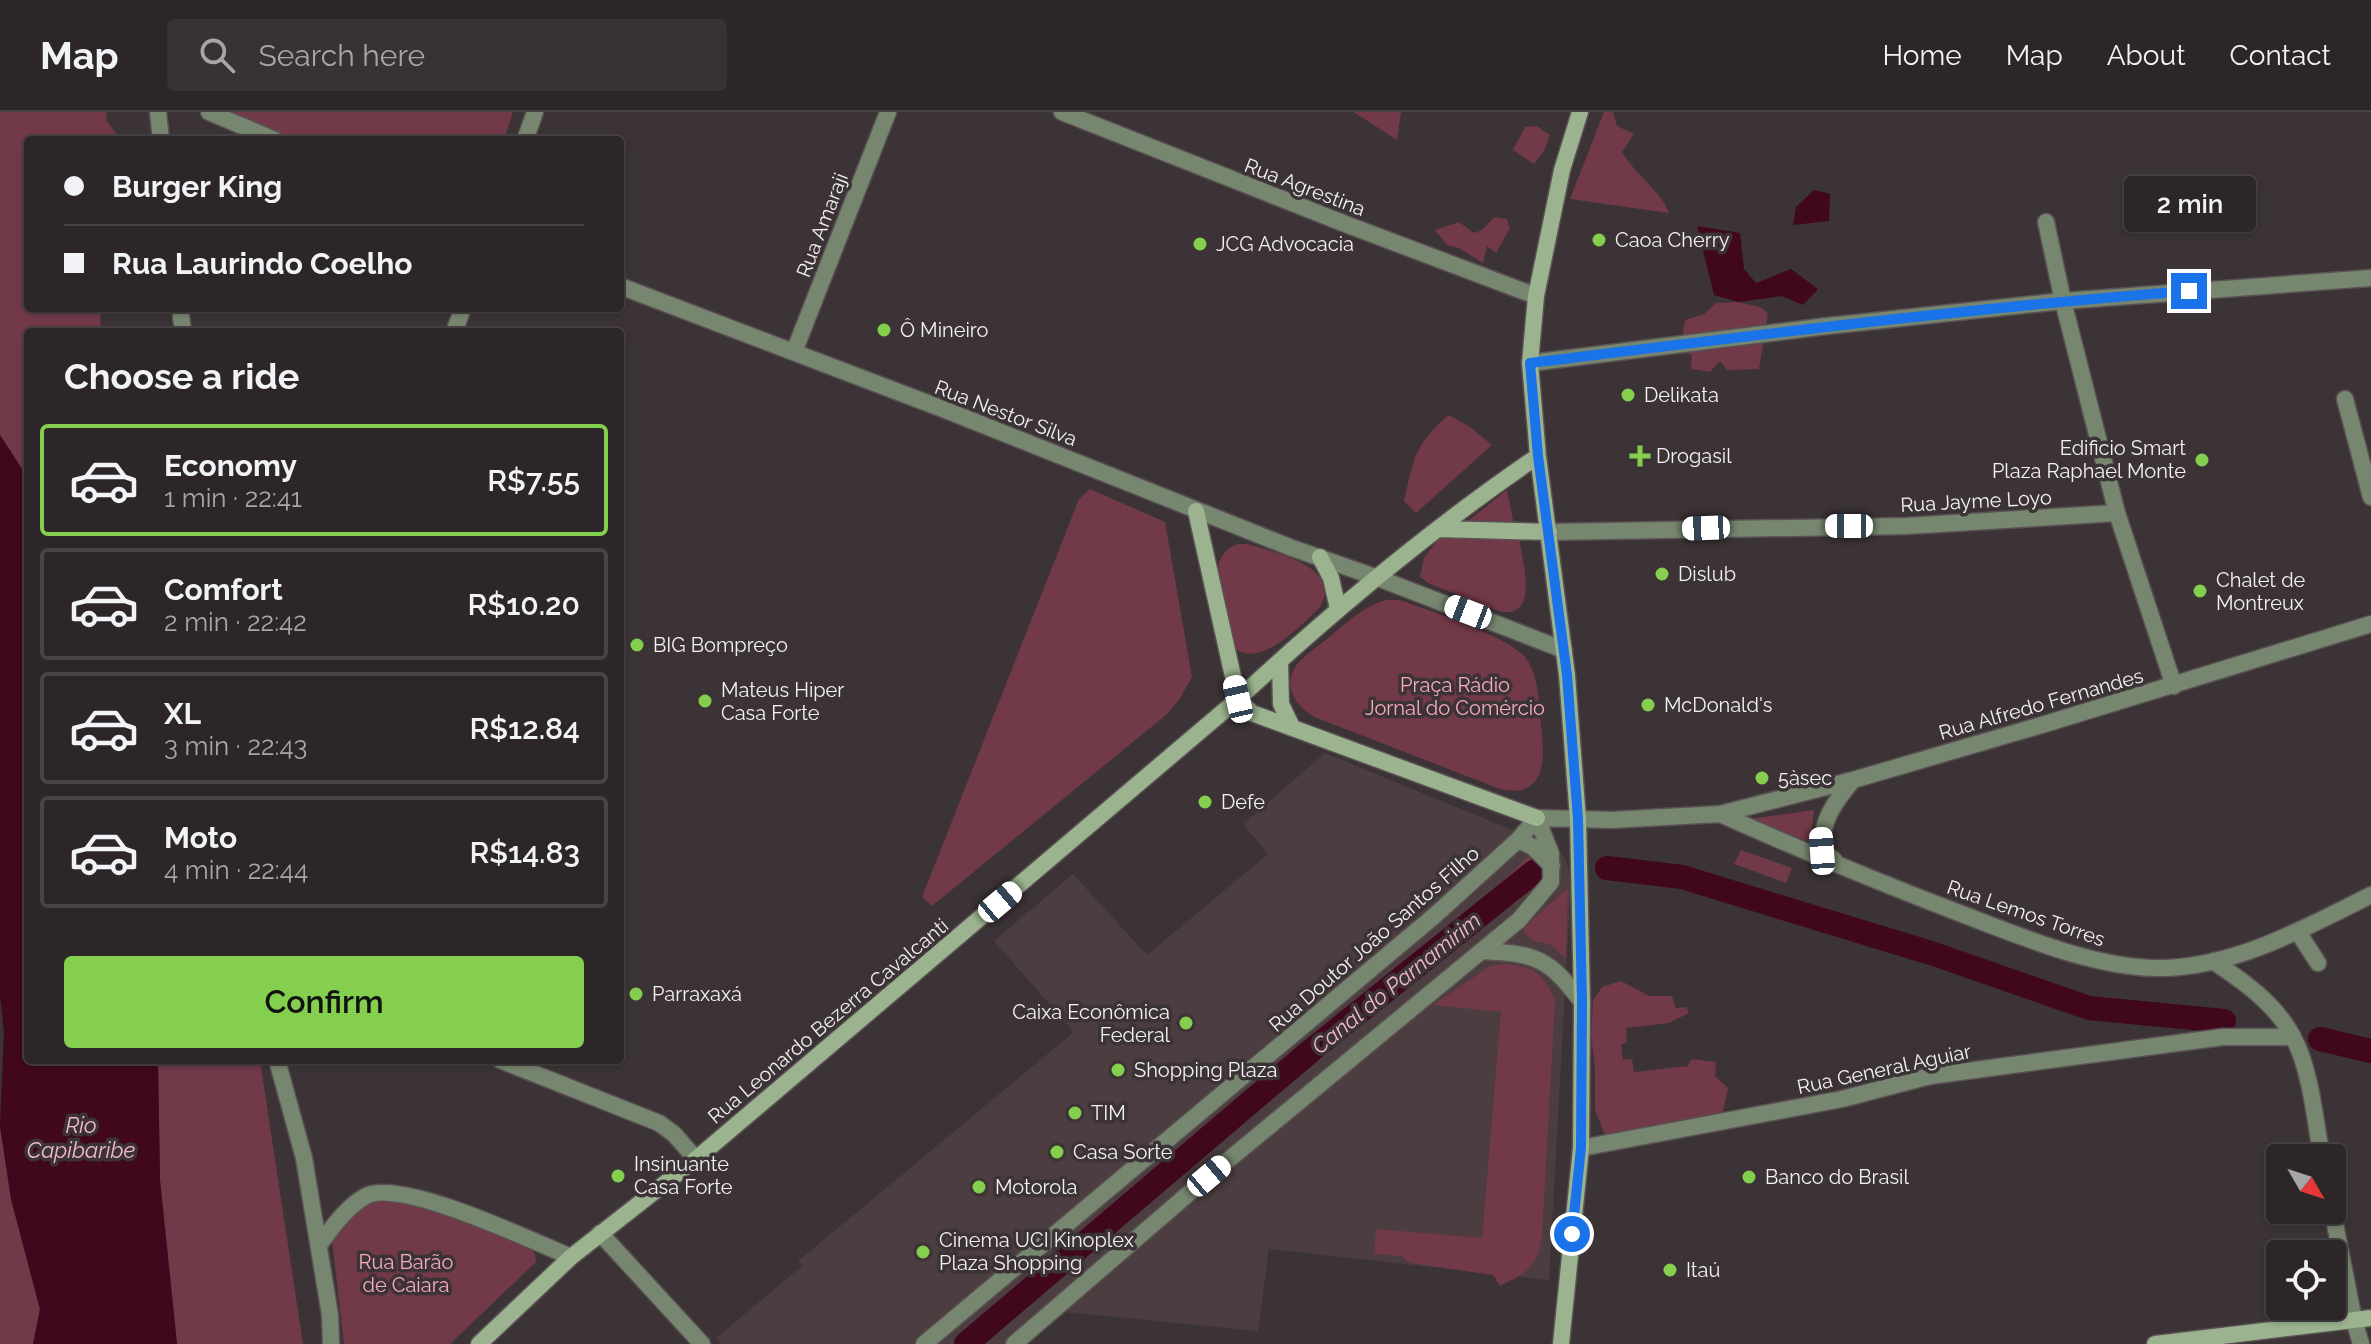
<!DOCTYPE html>
<html lang="en">
<head>
<meta charset="utf-8">
<style>
  body { margin:0; font-family:Raleway,sans-serif; background:#383234; color:#f1f3f6; height:100vh; display:flex; flex-direction:column; font-size:30px; white-space:nowrap }
  * { box-sizing:border-box; margin:0 }
  p { font-size:26px; color:#a6a5a8 }
  .icon { flex:none; width:44px; height:44px; fill:none; stroke:currentColor; stroke-width:2; stroke-linecap:round; stroke-linejoin:round }
  .map { position:relative; flex:1; overflow:hidden }
  .panel { position:absolute; left:24px; top:216px; width:600px; height:736px; display:flex; flex-direction:column; background:#2c2628; border-radius:8px; box-shadow:0 2px 6px #0004,0 0 0 2px #484345 }
  .panel>* { flex:none }
  .banner { position:absolute; left:24px; top:24px; width:600px; height:176px; border-radius:8px; box-shadow:0 2px 6px #0004,0 0 0 2px #484345; display:grid; align-content:center; height:176px; padding:0 40px; background:#2c2628 }
  .needle { width:52px; rotate:129deg }
  .controls { position:absolute; left:2266px; top:1032px; display:grid; gap:16px }
  .controls a { display:grid; place-items:center; width:80px; height:80px; border-radius:8px; background:#2c2628; box-shadow:0 2px 6px #0004,0 0 0 2px #484345; font-size:40px }
  .end { position:absolute; width:36px; height:36px; margin:-18px; border:10px solid #1a73e8; background:#fff; box-shadow:0 0 0 4px #fff }
  .from { border-radius:50% }
  .bubble { position:absolute; height:56px; border-radius:8px; background:#2c2628; box-shadow:0 2px 6px #0004,0 0 0 2px #484345; font-size:26px; font-weight:600; line-height:56px; text-align:center }
  .car { position:absolute; width:24px; height:48px; margin:-24px -12px; border-radius:10px; box-shadow:0 0 6px 2px #0007; background:linear-gradient(#fff 24%,#345 0 40%,#fff 0 76%,#345 0 86%,#fff 0) }
  .banner b { display:flex; align-items:center; gap:28px; height:76px; font-size:30px }
  .banner b+b { border-top:2px solid #484345 }
  .banner i { width:20px; height:20px; background:#f1f3f6 }
  ul { padding:0; list-style:none }
  li { display:flex; align-items:center; gap:24px; height:112px; margin:0 16px 12px; padding:0 24px; border:4px solid #484345; border-radius:8px }
  li div { flex:1 }
  li b { display:block; font-size:30px }
  li em { font-style:normal; font-weight:600 }
  li.active { border-color:#84d04e }
  li>.icon { width:72px; height:72px; stroke-width:1.5 }
  h2 { padding:0 40px; font-size:36px; line-height:96px }
  .primary-button { display:flex; gap:16px; margin-top:auto; padding:16px 40px }
  .primary-button a { flex:1; height:92px; border-radius:8px; background:#84d04e; color:#111; font-size:32px; font-weight:600; line-height:92px; text-align:center }
  header { display:flex; align-items:center; gap:48px; box-sizing:border-box; height:112px; padding:0 40px; background:#2c2628; border-bottom:2px solid #484345 }
  header strong { font-size:38px }
  nav { display:flex; gap:44px; margin-inline-start:auto; font-size:28px }
  .search { width:560px; height:72px; background:#383234; display:flex; align-items:center; gap:20px; box-sizing:border-box; padding:0 28px; border-radius:8px; color:#a6a5a8; font-size:30px }
  .map>svg:first-child { display:block }
  .built { fill:#4b3d40 }
  .green { fill:#723949 }
  .water { fill:#40071d }
  .lines { fill:none; stroke-linecap:round; stroke-linejoin:round }
  .canal { stroke:#40071d; stroke-width:24 }
  .minor-casing { stroke:#595153; stroke-width:19 }
  .tertiary-casing { stroke:#595153; stroke-width:19 }
  .secondary-casing { stroke:#595153; stroke-width:19 }
  .minor { stroke:#77866f; stroke-width:16 }
  .tertiary { stroke:#77866f; stroke-width:16 }
  .secondary { stroke:#9bb38e; stroke-width:16 }
  .route { stroke:#1a73e8; stroke-width:10 }
  .poi-dot { fill:#84d04e; stroke:#3b3335; stroke-width:3 }
  .labels { text-anchor:middle; dominant-baseline:central; stroke-width:7; stroke-linejoin:round; paint-order:stroke }
  .street-label { font-size:20px; fill:#f5f0f1; stroke:#3b3335 }
  .poi-label { font-size:20px; fill:#f5f0f1; stroke:#3b3335; text-anchor:start }
  .park-label { font-size:20px; fill:#f8abbe; stroke:#3b3335 }
  .water-label { font-size:22px; font-style:italic; fill:#f4b9c7; stroke:#3b3335 }
</style>
</head>
<body>
<header>
<strong>Map</strong>
<div class="search"><svg class="icon" aria-label="search" viewBox="0 0 24 24"><circle cx="10" cy="10" r="6"/><path d="M15 15l6 6"/></svg>Search here</div>
<nav><a>Home</a><a>Map</a><a>About</a><a>Contact</a></nav>
</header>
<div class="map">
<svg width="2371" height="1232" viewBox="0 0 2371 1232">
  <rect width="100%" height="100%" fill="#3b3335"/>
  <!-- built -->
  <path class="built" d="M1325,641L1553,735L1564,744L1567,751L1571,771L1549,1168L1269,1137L1258,1219L1064,1200L1027,1232H721L716,1226L802,1154L798,1149L1074,920L994,829L1073,762L1147,843L1268,742L1243,712Z"/>
  <!-- green -->
  <path class="green" d="M0,0H107L106,8L121,28H28V196H102L100,207L102,220H28V366L0,323Z
    M221,0H513L504,28H286Z
    M1353,0H1401L1397,28L1355,1Z
    M1604,0H1613L1617,14L1634,22L1622,40C1637,65 1660,77 1669,101L1570,87Z
    M1537,14L1550,23L1544,39L1534,52L1513,38L1525,15Z
    M1494,105L1507,107L1510,116L1496,141L1487,134L1483,151L1459,136L1447,133L1435,118L1459,110L1474,121L1482,118Z
    M1738,190L1760,195L1768,201L1759,257L1727,258L1720,249L1710,260L1691,257L1692,243L1680,239L1685,208L1704,202L1716,191Z
    M1449,303L1470,315L1492,333L1416,401L1404,389C1414,347 1414,332 1449,303Z
    M1090,377L1165,410L1192,565L1179,588L1166,603L932,794L922,785L1079,387Z
    M1507,378L1514,413L1468,409Z
    M1441,424L1519,427C1523,450 1540,509 1498,499L1428,471L1420,465L1424,446Z
    M1238,432H1248C1275,441 1343,454 1320,495C1303,512 1255,562 1233,533C1227,524 1227,508 1224,497C1222,482 1214,463 1220,448C1224,439 1229,435 1238,432Z
    M1386,488H1400C1432,500 1503,522 1524,544C1538,560 1538,584 1540,604C1544,635 1552,689 1500,677L1317,606C1296,597 1280,571 1299,550C1309,540 1322,531 1333,522C1349,508 1365,494 1386,488Z
    M1814,698L1811,730L1749,707Z
    M1741,738L1792,756L1786,771L1734,752Z
    M1529,744L1537,747L1545,761L1515,792L1498,773Z
    M1568,776L1566,847L1551,833L1534,829L1524,821V815Z
    M1505,852C1532,854 1545,862 1555,888L1542,1124C1537,1156 1528,1160 1500,1174L1493,1163L1410,1151L1401,1144L1374,1142L1376,1117L1482,1126L1501,900L1433,893L1490,854Z
    M1621,869L1649,884H1672L1676,896L1686,895L1689,901L1669,911L1626,916L1627,931L1621,932L1623,948L1632,947L1634,960L1688,954L1691,947L1716,950L1715,964L1728,976L1723,999L1711,1007L1611,1026L1604,1021L1595,998V956L1591,922L1593,889L1602,875Z
    M158,948H260L303,1232H177L160,1068Z
    M0,1014L11,1087L40,1198L33,1232H0Z
    M400,1084L528,1134L535,1142L536,1150L450,1232H344L331,1119L351,1093Z"/>
  <!-- water -->
  <path class="water" d="M1814,78L1830,82L1829,109L1793,113L1796,95Z
    M1697,114L1740,121L1744,157L1756,171L1791,157L1818,177L1803,193L1782,184L1738,190L1714,183Z
    M0,323L28,366V948H158L160,1068L177,1232H33L40,1197L11,1087L0,1014L4,920L0,884Z"/>
  <g class="lines">
    <!-- canal -->
    <path class="canal" d="M1607,756L1682,765L1934,842L2089,896L2224,909
      M2320,927L2371,939
      M966,1232L1313,937L1535,759"/>
    <!-- minor casing -->
    <g class="minor-casing">
      <path id="minor" d="M158,0L161,28
        M209,0L275,28
        M1062,0L1348,113L1536,184
        M2046,110L2063,189L2117,401L2174,574
        M180,196L183,220
        M794,240L888,0
        M1530,251L1827,214L2063,189L2371,166
        M2345,287L2371,385
        M1549,420L1906,414L2117,401
        M1378,466L1564,538
        M1720,702C1801,738 1883,772 1967,804C2027,827 2101,858 2166,856C2239,853 2307,815 2371,783
        M1578,707L1611,708L1720,702L1853,668L2045,612L2371,512
        M1834,748L1822,739C1820,710 1835,689 1853,668
        M2298,820L2318,851
        M2213,849C2243,869 2276,892 2293,925C2311,958 2315,1009 2322,1046
        M500,948L659,1011L674,1022L696,1047
        M1581,1036L1842,987L1930,964L2223,925H2293
        M2332,1097L2354,1208
        M600,1121L702,1232
        M319,1133C332,1116 346,1095 366,1084C401,1066 532,1129 571,1145"/>
    </g>
    <!-- tertiary casing -->
    <g class="tertiary-casing">
      <path id="tertiary" d="M525,28L535,0
        M620,174L943,297L1292,436L1378,466
        M454,220L463,196
        M1537,706L1578,707
        M1518,728L1533,735L1552,754
        M1483,839C1538,842 1548,846 1582,890
        M277,948L304,1046L330,1203L331,1232
        M2354,1208L2361,1232
        M924,1232L1433,805L1518,728L1537,706
        M1014,1232L1209,1064L1519,808L1551,770V742L1537,706"/>
    </g>
    <!-- secondary casing -->
    <g class="secondary-casing">
      <path id="secondary" d="M1196,399L1238,587L1252,601L1537,706
        M1439,417L1549,420
        M1320,445L1331,466L1338,497
        M1280,549L1281,592L1292,615
        M479,1232L571,1145L696,1047L1238,587C1332,500 1432,416 1538,344
        M1561,1232L1581,1036L1582,890L1578,707L1567,563L1538,344L1530,251L1536,184L1562,58L1580,0
        M2155,1232L2371,1206"/>
    </g>
    <!-- minor -->
    <use href="#minor" class="minor"/>
    <!-- tertiary -->
    <use href="#tertiary" class="tertiary"/>
    <!-- secondary -->
    <use href="#secondary" class="secondary"/>
  </g>
  <g class="lines">
    <!-- route -->
    <path class="route" d="M1572,1122L1581,1036L1582,890L1578,707L1567,563L1538,344L1530,251C1750,224 1968,196 2189,179"/>
  </g>
  <!-- markers -->
  <g class="poi-dot">
    <circle cx="1599" cy="128" r="8"/>
    <circle cx="1200" cy="132" r="8"/>
    <circle cx="884" cy="218" r="8"/>
    <circle cx="1628" cy="283" r="8"/>
    <path d="M1636 332h8v8h8v8h-8v8h-8v-8h-8v-8h8z"/>
    <circle cx="2202" cy="348" r="8"/>
    <circle cx="1662" cy="462" r="8"/>
    <circle cx="2200" cy="479" r="8"/>
    <circle cx="637" cy="533" r="8"/>
    <circle cx="705" cy="589" r="8"/>
    <circle cx="1648" cy="593" r="8"/>
    <circle cx="1762" cy="666" r="8"/>
    <circle cx="1205" cy="690" r="8"/>
    <circle cx="636" cy="882" r="8"/>
    <circle cx="1186" cy="911" r="8"/>
    <circle cx="1118" cy="958" r="8"/>
    <circle cx="1075" cy="1001" r="8"/>
    <circle cx="1057" cy="1040" r="8"/>
    <circle cx="618" cy="1064" r="8"/>
    <circle cx="1749" cy="1065" r="8"/>
    <circle cx="979" cy="1075" r="8"/>
    <circle cx="923" cy="1140" r="8"/>
    <circle cx="1670" cy="1158" r="8"/>
  </g>
  <g class="labels">
    <!-- street labels -->
    <g class="street-label">
      <text transform="translate(1305 75) rotate(21)">Rua Agrestina</text>
      <text transform="translate(822 113) rotate(-69)">Rua Amaraji</text>
      <text transform="translate(1006 301) rotate(21)">Rua Nestor Silva</text>
      <text transform="translate(1976 389) rotate(-3)">Rua Jayme Loyo</text>
      <text transform="translate(2041 592) rotate(-16)">Rua Alfredo Fernandes</text>
      <text transform="translate(2026 801) rotate(19)">Rua Lemos Torres</text>
      <text transform="translate(1374 827) rotate(-41)">Rua Doutor João Santos Filho</text>
      <text transform="translate(828 909) rotate(-40)">Rua Leonardo Bezerra Cavalcanti</text>
      <text transform="translate(1884 957) rotate(-12)">Rua General Aguiar</text>
    </g>
    <!-- poi labels -->
    <g class="poi-label">
      <text x="1615" y="128">Caoa Cherry</text>
      <text x="1216" y="132">JCG Advocacia</text>
      <text x="900" y="218">Ô Mineiro</text>
      <text x="1644" y="283">Delikata</text>
      <text x="2186" y="336" text-anchor="end">Edificio Smart<tspan x="2186" dy="23">Plaza Raphael Monte</tspan></text>
      <text x="1656" y="344">Drogasil</text>
      <text x="1678" y="462">Dislub</text>
      <text x="2216" y="468">Chalet de<tspan x="2216" dy="23">Montreux</tspan></text>
      <text x="653" y="533">BIG Bompreço</text>
      <text x="721" y="578">Mateus Hiper<tspan x="721" dy="23">Casa Forte</tspan></text>
      <text x="1664" y="593">McDonald's</text>
      <text x="1778" y="666">5àsec</text>
      <text x="1221" y="690">Defe</text>
      <text x="652" y="882">Parraxaxá</text>
      <text x="1170" y="900" text-anchor="end">Caixa Econômica<tspan x="1170" dy="23">Federal</tspan></text>
      <text x="1134" y="958">Shopping Plaza</text>
      <text x="1091" y="1001">TIM</text>
      <text x="1073" y="1040">Casa Sorte</text>
      <text x="634" y="1052">Insinuante<tspan x="634" dy="23">Casa Forte</tspan></text>
      <text x="1765" y="1065">Banco do Brasil</text>
      <text x="995" y="1075">Motorola</text>
      <text x="939" y="1128">Cinema UCI Kinoplex<tspan x="939" dy="23">Plaza Shopping</tspan></text>
      <text x="1686" y="1158">Itaú</text>
    </g>
    <!-- park labels -->
    <g class="park-label">
      <text x="1455" y="573">Praça Rádio<tspan x="1455" dy="23">Jornal do Comércio</tspan></text>
      <text x="406" y="1150">Rua Barão<tspan x="406" dy="23">de Caiara</tspan></text>
    </g>
    <!-- water labels -->
    <g class="water-label">
      <text transform="translate(1396 871) rotate(-39)">Canal do Parnamirim</text>
      <text x="81" y="1013">Rio<tspan x="81" dy="25">Capibaribe</tspan></text>
    </g>
  </g>
</svg>
<div class="controls">
<a><svg class="needle" viewBox="-14 -14 28 28"><path d="M0-13l5 13h-10z" fill="#e53935"/><path d="M0 13l5-13h-10z" fill="#a6a5a8"/></svg></a>
<a><svg class="icon" aria-label="locate" viewBox="0 0 24 24"><circle cx="12" cy="12" r="6"/><path d="M12 2v4M12 18v4M2 12h4M18 12h4"/></svg></a>
</div>
<i class="end from" style="left:1572px;top:1122px"></i>
<i class="end" style="left:2189px;top:179px"></i>
<div class="bubble" style="left:2124px;top:64px;width:132px">2 min</div>
<i class="car" style="left:1849px;top:414px;rotate:270deg"></i>
<i class="car" style="left:1706px;top:416px;rotate:268deg"></i>
<i class="car" style="left:1468px;top:500px;rotate:291deg"></i>
<i class="car" style="left:1238px;top:587px;rotate:347deg"></i>
<i class="car" style="left:1822px;top:739px;rotate:356deg"></i>
<i class="car" style="left:1000px;top:790px;rotate:50deg"></i>
<i class="car" style="left:1209px;top:1064px;rotate:50deg"></i>
<div class="banner">
<b><i class="from"></i>Burger King</b>
<b><i></i>Rua Laurindo Coelho</b>
</div>
<section class="panel">
<h2>Choose a ride</h2>
<ul>
<li class="active"><svg class="icon" aria-label="car" viewBox="0 0 24 24"><path d="M5 17H2v-5l4-1 3-4h7l3 4 3 1v5h-3M9 17h6M6 11h13"/><circle cx="7" cy="17" r="2"/><circle cx="17" cy="17" r="2"/></svg><div><b>Economy</b><p>1 min · 22:41</p></div><em>R$7.55</em></li>
<li><svg class="icon" aria-label="car" viewBox="0 0 24 24"><path d="M5 17H2v-5l4-1 3-4h7l3 4 3 1v5h-3M9 17h6M6 11h13"/><circle cx="7" cy="17" r="2"/><circle cx="17" cy="17" r="2"/></svg><div><b>Comfort</b><p>2 min · 22:42</p></div><em>R$10.20</em></li>
<li><svg class="icon" aria-label="car" viewBox="0 0 24 24"><path d="M5 17H2v-5l4-1 3-4h7l3 4 3 1v5h-3M9 17h6M6 11h13"/><circle cx="7" cy="17" r="2"/><circle cx="17" cy="17" r="2"/></svg><div><b>XL</b><p>3 min · 22:43</p></div><em>R$12.84</em></li>
<li><svg class="icon" aria-label="car" viewBox="0 0 24 24"><path d="M5 17H2v-5l4-1 3-4h7l3 4 3 1v5h-3M9 17h6M6 11h13"/><circle cx="7" cy="17" r="2"/><circle cx="17" cy="17" r="2"/></svg><div><b>Moto</b><p>4 min · 22:44</p></div><em>R$14.83</em></li>
</ul>
<div class="primary-button"><a>Confirm</a></div>
</section>
</div>
</body>
</html>
